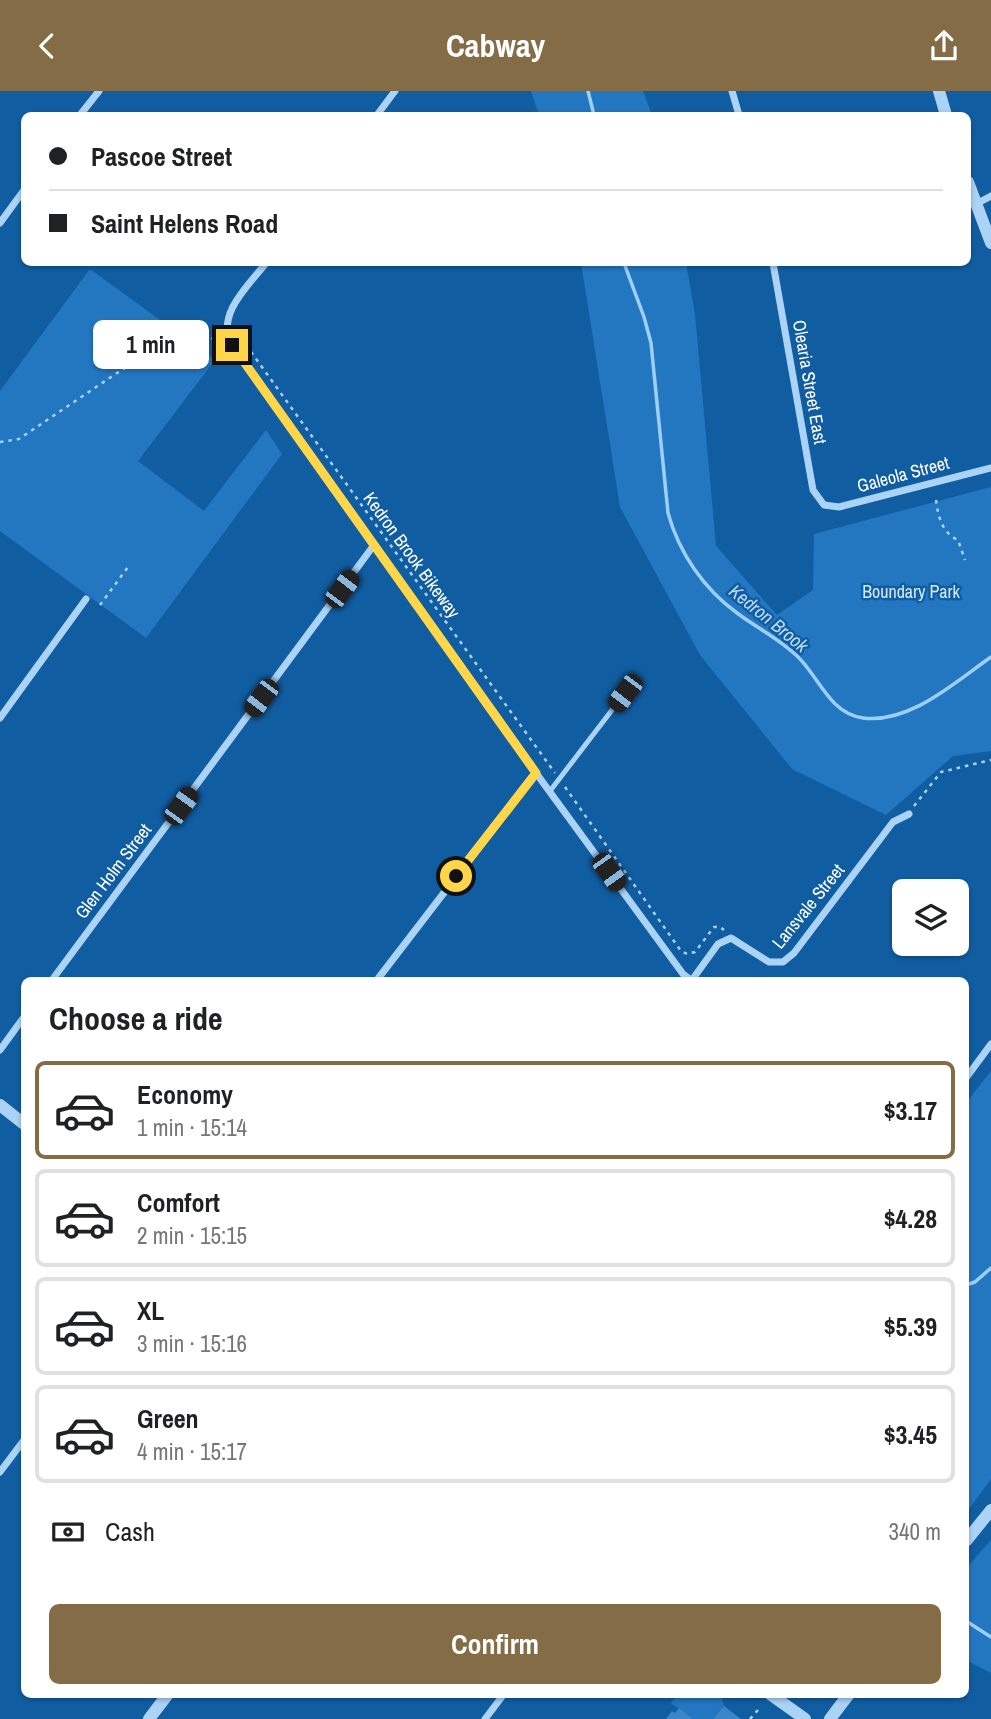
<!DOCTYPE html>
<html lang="en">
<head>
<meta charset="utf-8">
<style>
  body { margin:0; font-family:"Archivo Narrow",sans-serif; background:#f6f6f6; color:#202124; height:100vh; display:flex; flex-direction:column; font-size:26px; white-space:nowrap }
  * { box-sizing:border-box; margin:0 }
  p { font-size:23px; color:#757577 }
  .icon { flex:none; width:38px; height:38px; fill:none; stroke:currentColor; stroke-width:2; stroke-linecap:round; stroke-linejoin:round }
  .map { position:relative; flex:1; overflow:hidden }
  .panel { position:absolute; left:21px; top:886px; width:948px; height:721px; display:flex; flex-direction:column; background:#fff; border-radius:10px; box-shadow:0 2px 5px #0004 }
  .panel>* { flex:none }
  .hud { position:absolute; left:21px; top:21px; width:950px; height:154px; border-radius:10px; box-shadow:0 2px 5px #0004; display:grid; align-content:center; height:154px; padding:0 28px; background:#fff }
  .controls { position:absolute; left:892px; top:788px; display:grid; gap:14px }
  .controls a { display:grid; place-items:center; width:77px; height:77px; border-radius:10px; background:#fff; box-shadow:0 2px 5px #0004; font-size:35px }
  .end { position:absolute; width:32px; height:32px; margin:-16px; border:9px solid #ffd54a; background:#111; box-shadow:0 0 0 4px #111 }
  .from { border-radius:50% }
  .bubble { position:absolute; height:49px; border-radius:10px; background:#fff; box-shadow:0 2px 5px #0004; font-size:23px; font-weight:700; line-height:49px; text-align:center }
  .car { position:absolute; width:21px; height:42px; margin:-21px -10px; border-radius:9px; box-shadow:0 0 5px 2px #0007; background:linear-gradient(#222 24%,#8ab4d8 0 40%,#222 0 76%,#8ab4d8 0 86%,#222 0) }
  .hud b { display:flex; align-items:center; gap:24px; height:66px; font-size:26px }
  .hud b+b { border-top:2px solid #e0e0e0 }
  .hud i { width:18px; height:18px; background:#202124 }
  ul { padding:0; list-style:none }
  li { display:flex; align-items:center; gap:21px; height:98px; margin:0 14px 10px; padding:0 14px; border:4px solid #e0e0e0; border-radius:10px }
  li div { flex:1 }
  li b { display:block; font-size:26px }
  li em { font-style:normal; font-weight:700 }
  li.on { border-color:#846d46 }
  li>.icon { width:63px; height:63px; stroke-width:1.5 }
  h2 { padding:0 28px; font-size:32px; line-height:84px }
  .pay { display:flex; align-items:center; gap:18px; height:77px; padding:0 28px; font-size:26px }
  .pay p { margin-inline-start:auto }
  .cta { display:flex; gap:14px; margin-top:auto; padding:14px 28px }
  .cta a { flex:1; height:80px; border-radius:10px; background:#846d46; color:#fff; font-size:28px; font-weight:700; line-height:80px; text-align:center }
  header { display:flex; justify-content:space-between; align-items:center; height:91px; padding:0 28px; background:#846d46; color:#fff; font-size:32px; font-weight:700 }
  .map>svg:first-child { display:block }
  .green { fill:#2377c1 }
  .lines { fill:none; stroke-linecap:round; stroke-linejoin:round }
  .stream { stroke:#9dcff9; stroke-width:3.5 }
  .building { fill:#3a86c9 }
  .path { stroke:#abd3f6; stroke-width:2.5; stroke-dasharray:3.5 5; stroke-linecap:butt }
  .service { stroke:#abd3f6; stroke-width:5 }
  .minor { stroke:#abd3f6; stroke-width:7 }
  .tertiary { stroke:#abd3f6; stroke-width:12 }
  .route { stroke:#ffd54a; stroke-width:9 }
  .labels { text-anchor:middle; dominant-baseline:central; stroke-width:5; stroke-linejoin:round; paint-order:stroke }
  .street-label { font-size:18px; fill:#fff; stroke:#115da2 }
  .park-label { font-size:18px; fill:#d4ebfe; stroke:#115da2 }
  .water-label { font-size:19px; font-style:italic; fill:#b8dcfc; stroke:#115da2 }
</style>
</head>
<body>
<header><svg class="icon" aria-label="back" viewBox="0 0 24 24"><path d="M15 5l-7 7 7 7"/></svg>Cabway<svg class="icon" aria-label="share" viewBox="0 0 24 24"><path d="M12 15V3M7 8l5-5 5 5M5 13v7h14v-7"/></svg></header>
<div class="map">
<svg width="991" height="1628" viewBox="0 0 991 1628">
  <rect width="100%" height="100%" fill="#115da2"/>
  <!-- green -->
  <path class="green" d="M531,0H643L652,24H539Z
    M581,172H686L695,223L716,455L777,524L813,499L814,443L991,396V660L953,665L886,724L792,678L700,564L620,416Z
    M90,178L215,269L138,370L204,420L266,339L282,363L146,547L0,440V300Z
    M991,980V1388L966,1422V1012Z
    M991,1449V1582L966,1569V1471L970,1473Z
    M677,1603H721L724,1615L713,1628H693L671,1612Z"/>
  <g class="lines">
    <!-- stream -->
    <path class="stream" d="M588,0L594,24
      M624,172L644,226L651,252L668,422C679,462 704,498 737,522C757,537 780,548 798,566C819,586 829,622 863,627C910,633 955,591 991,566
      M966,1194L975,1191L991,1177
      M966,1530L991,1546"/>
  </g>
  <!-- building -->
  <path class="building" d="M724,1615L741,1628H713Z
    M679,1617L693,1628H666L672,1620L675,1622Z"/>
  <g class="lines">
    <!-- path -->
    <path class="path" d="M241,247L555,682
      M0,351L19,348L123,278L220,245
      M936,409C938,425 942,442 958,449L965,469
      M100,514L128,476
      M565,696L681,860L687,863L695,861L714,836H720L724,839
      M914,715L941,681L991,669
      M750,1628L758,1619"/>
    <!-- service -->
    <path class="service" d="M550,700L625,602"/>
    <!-- minor -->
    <path class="minor" d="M732,0L739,24
      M80,24L99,0
      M377,24L395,0
      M976,113L991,105
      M0,132L24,99
      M266,172C248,195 215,224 232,254L536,682L683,883L691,889
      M773,172L813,399L824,414L839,416L991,377
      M0,627L86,508
      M52,889L374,454
      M377,889L536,682
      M692,889L718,853L731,847L769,871H783L794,862L893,731L909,723
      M0,959L24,926
      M966,987L991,953
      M0,1381L24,1349
      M485,1628L504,1603"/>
    <!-- tertiary -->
    <path class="tertiary" d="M939,0L946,24
      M968,91L991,152
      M0,1014L24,1033
      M966,1450L991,1419
      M770,1603L805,1628
      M149,1628L168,1603
      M830,1628L849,1603"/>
  </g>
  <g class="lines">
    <!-- route -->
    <path class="route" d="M232,254L536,682L456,785"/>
  </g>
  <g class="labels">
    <!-- street labels -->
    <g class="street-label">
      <text transform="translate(810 291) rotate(80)">Olearia Street East</text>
      <text transform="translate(903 383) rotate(-15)">Galeola Street</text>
      <text transform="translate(412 464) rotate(54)">Kedron Brook Bikeway</text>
      <text transform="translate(113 780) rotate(-53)">Glen Holm Street</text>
      <text transform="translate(808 815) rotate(-51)">Lansvale Street</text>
    </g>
    <!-- park labels -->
    <g class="park-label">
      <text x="911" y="500">Boundary Park</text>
    </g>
    <!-- water labels -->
    <g class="water-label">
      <text transform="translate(769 527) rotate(39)">Kedron Brook</text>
    </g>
  </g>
</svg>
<div class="controls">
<a><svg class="icon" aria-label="layers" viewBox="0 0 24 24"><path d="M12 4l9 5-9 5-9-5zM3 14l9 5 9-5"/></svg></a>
</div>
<i class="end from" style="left:456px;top:785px"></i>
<i class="end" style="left:232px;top:254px"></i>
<div class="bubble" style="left:93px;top:229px;width:116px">1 min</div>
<i class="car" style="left:342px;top:498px;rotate:37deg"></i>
<i class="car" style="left:625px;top:602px;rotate:217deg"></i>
<i class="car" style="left:261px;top:607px;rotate:217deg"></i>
<i class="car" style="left:181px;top:715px;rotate:36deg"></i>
<i class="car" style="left:609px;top:781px;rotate:144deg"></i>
<div class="hud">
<b><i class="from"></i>Pascoe Street</b>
<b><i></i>Saint Helens Road</b>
</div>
<section class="panel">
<h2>Choose a ride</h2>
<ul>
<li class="on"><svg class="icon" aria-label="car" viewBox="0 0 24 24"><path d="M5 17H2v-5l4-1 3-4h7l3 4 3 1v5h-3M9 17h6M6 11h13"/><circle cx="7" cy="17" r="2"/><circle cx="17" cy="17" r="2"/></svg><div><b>Economy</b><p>1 min · 15:14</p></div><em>$3.17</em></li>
<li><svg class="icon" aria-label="car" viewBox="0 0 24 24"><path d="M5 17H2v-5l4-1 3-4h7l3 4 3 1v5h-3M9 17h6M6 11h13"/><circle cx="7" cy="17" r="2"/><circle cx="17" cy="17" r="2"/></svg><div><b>Comfort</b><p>2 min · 15:15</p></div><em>$4.28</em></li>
<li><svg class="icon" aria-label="car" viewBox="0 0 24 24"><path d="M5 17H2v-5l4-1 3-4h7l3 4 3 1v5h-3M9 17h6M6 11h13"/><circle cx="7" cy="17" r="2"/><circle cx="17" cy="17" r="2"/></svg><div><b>XL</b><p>3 min · 15:16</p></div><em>$5.39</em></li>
<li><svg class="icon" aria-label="car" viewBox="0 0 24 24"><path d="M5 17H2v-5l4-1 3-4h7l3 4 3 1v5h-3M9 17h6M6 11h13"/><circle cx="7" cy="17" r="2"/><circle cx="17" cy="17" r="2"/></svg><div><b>Green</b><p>4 min · 15:17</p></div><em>$3.45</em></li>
</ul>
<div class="pay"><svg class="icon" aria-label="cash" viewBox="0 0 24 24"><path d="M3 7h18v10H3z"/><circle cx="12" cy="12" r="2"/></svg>Cash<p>340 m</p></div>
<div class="cta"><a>Confirm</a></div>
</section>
</div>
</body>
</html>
